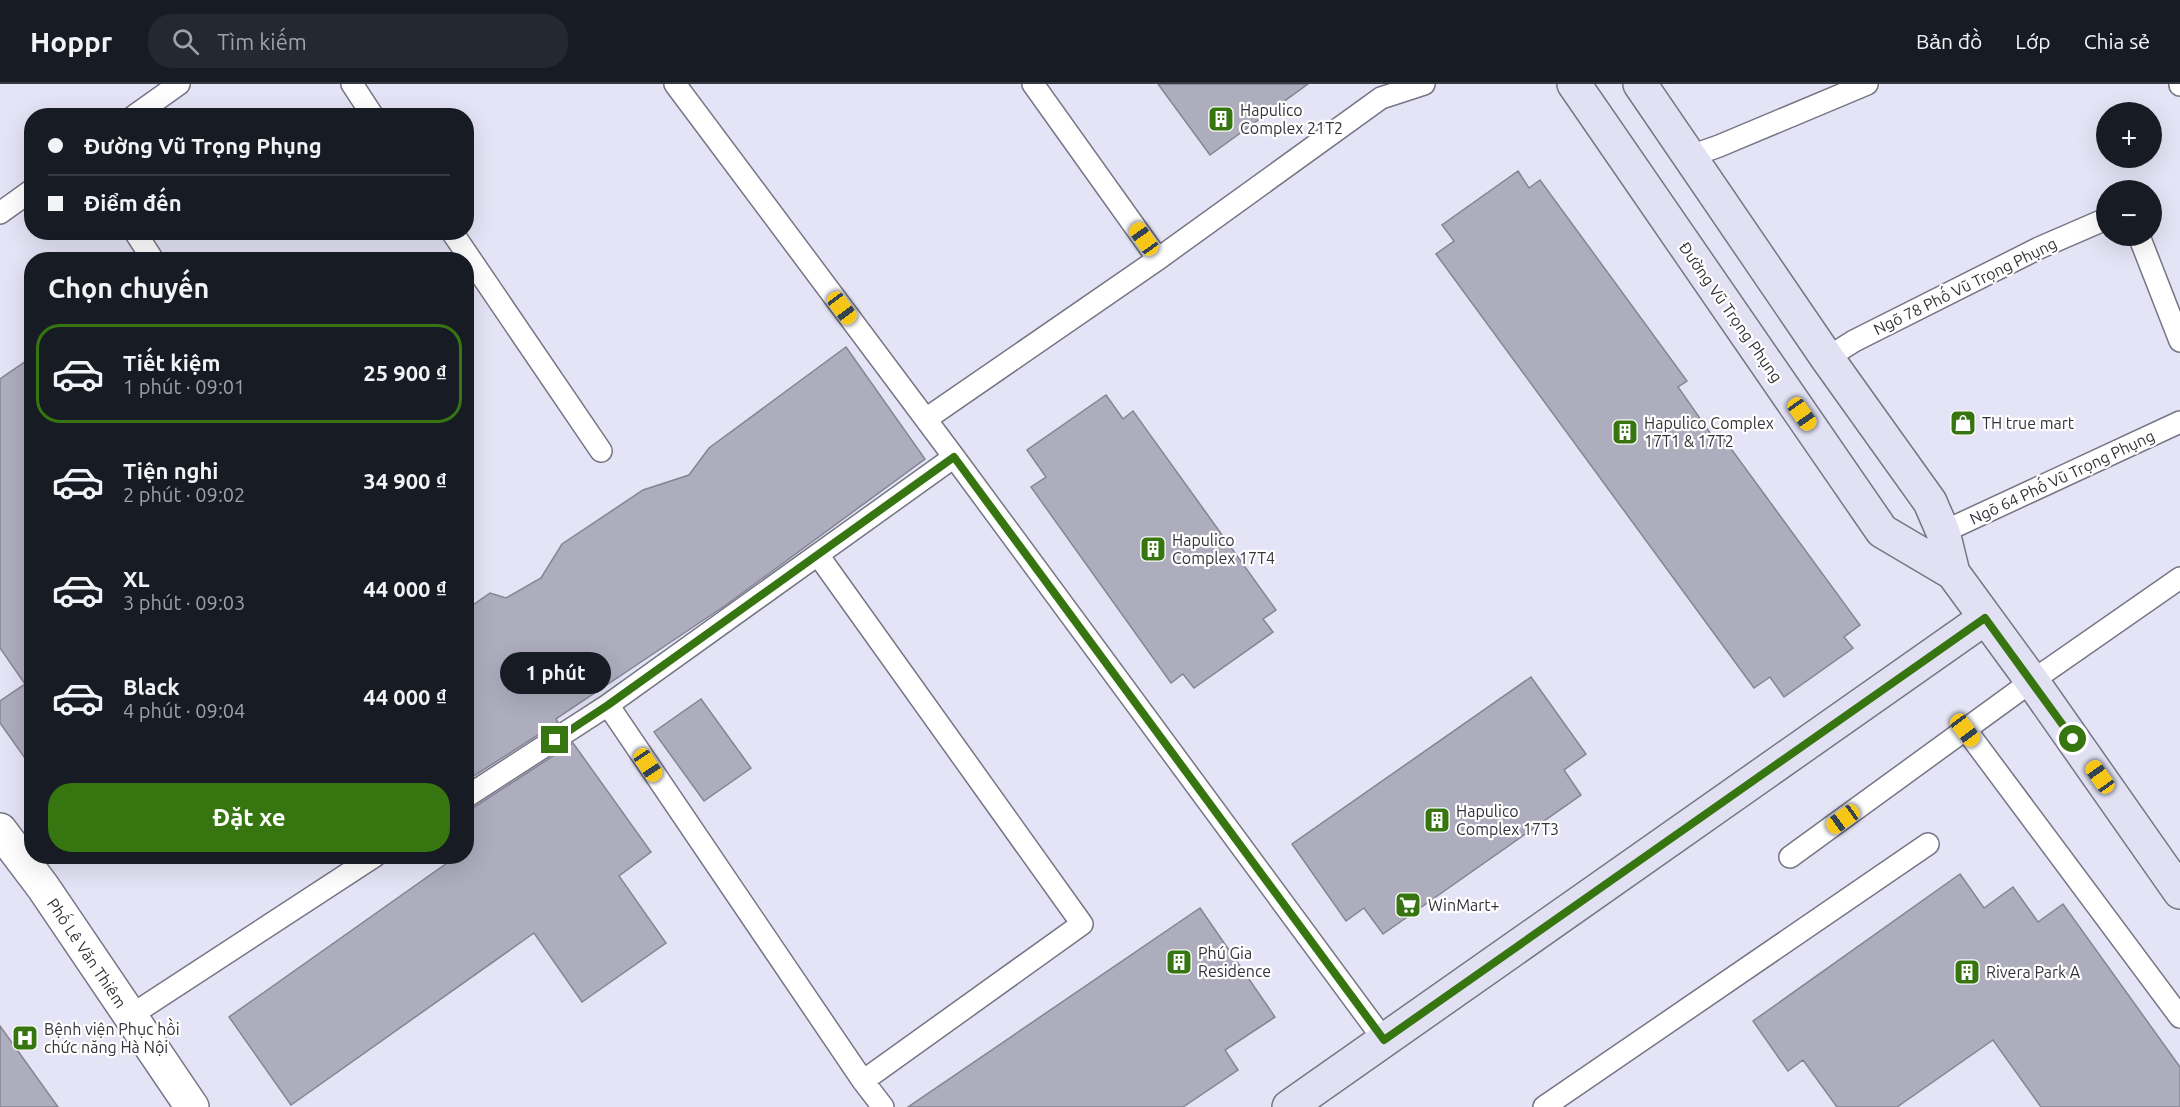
<!DOCTYPE html>
<html lang="vi">
<head>
<meta charset="utf-8">
<style>
  body { margin:0; font-family:Ubuntu,sans-serif; background:#242831; color:#f1f3f6; height:100vh; display:flex; flex-direction:column; font-size:22px; white-space:nowrap }
  * { box-sizing:border-box; margin:0 }
  p { font-size:20px; color:#9ea1a6 }
  .icon { flex:none; width:33px; height:33px; fill:none; stroke:currentColor; stroke-width:2; stroke-linecap:round; stroke-linejoin:round }
  .map { position:relative; flex:1; overflow:hidden }
  .drawer { position:absolute; left:24px; top:168px; width:450px; height:612px; display:flex; flex-direction:column; background:#171b24; border-radius:24px; box-shadow:0 6px 24px #0002 }
  .drawer>* { flex:none }
  .top-card { position:absolute; left:24px; top:24px; width:450px; height:132px; border-radius:24px; box-shadow:0 6px 24px #0002; display:grid; align-content:center; height:132px; padding:0 24px; background:#171b24 }
  .tools { position:absolute; left:2096px; top:18px; display:grid; gap:12px }
  .tools a { display:grid; place-items:center; width:66px; height:66px; border-radius:50%; background:#171b24; box-shadow:0 6px 24px #0002; font-size:30px }
  .end { position:absolute; width:27px; height:27px; margin:-14px; border:8px solid #367510; background:#fff; box-shadow:0 0 0 3px #fff }
  .from { border-radius:50% }
  .bubble { position:absolute; height:42px; border-radius:21px; background:#171b24; box-shadow:0 6px 24px #0002; font-size:20px; font-weight:700; line-height:42px; text-align:center }
  .car { position:absolute; width:18px; height:36px; margin:-18px -9px; border-radius:8px; box-shadow:0 0 4px 2px #0007; background:linear-gradient(#f5c518 24%,#345 0 40%,#f5c518 0 76%,#345 0 86%,#f5c518 0) }
  .top-card b { display:flex; align-items:center; gap:21px; height:57px; font-size:22px }
  .top-card b+b { border-top:2px solid #363941 }
  .top-card i { width:15px; height:15px; background:#f1f3f6 }
  ul { padding:0; list-style:none }
  li { display:flex; align-items:center; gap:18px; height:99px; margin:0 12px 9px; padding:0 12px; border:3px solid transparent; border-radius:24px }
  li div { flex:1 }
  li b { display:block; font-size:22px }
  li em { font-style:normal; font-weight:700 }
  li.on { border-color:#367510 }
  li>.icon { width:54px; height:54px; stroke-width:1.5 }
  h2 { padding:0 24px; font-size:27px; line-height:72px }
  .cta { display:flex; gap:12px; margin-top:auto; padding:12px 24px }
  .cta a { flex:1; height:69px; border-radius:24px; background:#367510; color:#fff; font-size:24px; font-weight:700; line-height:69px; text-align:center }
  header { display:flex; align-items:center; gap:36px; box-sizing:border-box; height:84px; padding:0 30px; background:#171b24; border-bottom:2px solid #363941 }
  header strong { font-size:28px }
  nav { display:flex; gap:33px; margin-inline-start:auto; font-size:21px }
  .search { width:420px; height:54px; background:#242831; display:flex; align-items:center; gap:15px; box-sizing:border-box; padding:0 21px; border-radius:24px; color:#9ea1a6; font-size:22px }
  .map>svg:first-child { display:block }
  .building { fill:#adadbe; stroke:#858494; stroke-width:1.5 }
  .lines { fill:none; stroke-linecap:round; stroke-linejoin:round }
  .lane-casing { stroke:#757585; stroke-width:24 }
  .street-casing { stroke:#757585; stroke-width:36 }
  .secondary-casing { stroke:#757585; stroke-width:36 }
  .lane { stroke:#fff; stroke-width:21 }
  .street { stroke:#fff; stroke-width:33 }
  .secondary { stroke:#e2e1f4; stroke-width:33 }
  .route { stroke:#367510; stroke-width:8 }
  .labels { text-anchor:middle; dominant-baseline:central; stroke-width:4.5; stroke-linejoin:round; paint-order:stroke }
  .poi-label { font-size:16px; fill:#34333a; stroke:#fff; text-anchor:start }
  .street-label { font-size:16px; fill:#34333a; stroke:#fff }
</style>
</head>
<body>
<header>
<strong>Hoppr</strong>
<div class="search"><svg class="icon" aria-label="search" viewBox="0 0 24 24"><circle cx="10" cy="10" r="6"/><path d="M15 15l6 6"/></svg>Tìm kiếm</div>
<nav><a>Bản đồ</a><a>Lớp</a><a>Chia sẻ</a></nav>
</header>
<div class="map">
<svg width="2180" height="1023" viewBox="0 0 2180 1023">
  <rect width="100%" height="100%" fill="#e4e4f6"/>
  <!-- building -->
  <path class="building" d="M1158,0H1308L1210,71Z
    M1518,87L1529,104L1540,96L1687,297L1678,303L1715,356L1721,351L1860,541L1844,553L1853,564L1784,613L1770,593L1754,604L1436,170L1454,157L1442,141Z
    M846,263L925,375L726,521L556,635L558,638L466,697V526L490,509L506,514L541,494L562,460L643,406L689,391L709,364Z
    M32,273V684L0,639V617L25,600L0,564V295Z
    M1106,311L1123,335L1133,327L1276,526L1263,535L1273,548L1194,604L1183,590L1171,599L1031,403L1046,393L1027,366Z
    M1531,593L1586,670L1564,686L1581,711L1383,850L1364,824L1346,837L1292,760Z
    M701,615L751,684L704,717L654,648Z
    M573,659L651,768L619,792L666,859L582,918L534,849L291,1021L229,933L457,772H466V726L473,724Z
    M1960,790L1984,824L2013,803L2038,838L2063,820L2180,983V1023H2041L1993,956L1897,1023H1837L1803,976L1788,987L1753,937Z
    M1200,824L1275,933L1225,966L1238,986L1183,1023H908Z
    M0,942L58,1023H0Z"/>
  <g class="lines">
    <!-- lane casing -->
    <g class="lane-casing">
      <path id="lane" d="M352,0L373,32
        M675,0L954,373L1384,956
        M1033,0L1158,175
        M2180,0V1
        M134,32L179,0
        M1688,73L1719,62L1867,0
        M0,129L32,106
        M135,148L153,176
        M452,148L601,367
        M2139,152L2180,257
        M1827,274L1854,257L2039,164L2106,135
        M926,335L1158,175L1381,14L1424,0
        M1943,448L2180,338
        M818,471L1082,840L863,997
        M608,621L954,373
        M1966,646L2180,933
        M466,713L608,621L863,997L883,1023
        M1790,773L2032,597L2180,494
        M130,932L375,772
        M1544,1023L1928,760"/>
    </g>
    <!-- street casing -->
    <g class="street-casing">
      <path id="street" d="M0,746L43,803L192,1023"/>
    </g>
    <!-- secondary casing -->
    <g class="secondary-casing">
      <path id="secondary" d="M1574,0L1882,447L1953,489
        M1640,0L1827,274L1930,418L1943,448L1953,489L2032,597L2180,808
        M1289,1023L1985,534"/>
    </g>
    <!-- lane -->
    <use href="#lane" class="lane"/>
    <!-- street -->
    <use href="#street" class="street"/>
    <!-- secondary -->
    <use href="#secondary" class="secondary"/>
  </g>
  <g class="lines">
    <!-- route -->
    <path class="route" d="M555,656L608,621L954,373L1384,956L1985,534L2073,655"/>
  </g>
  <!-- icons -->
  <defs>
    <g id="building-square" transform="scale(1.35)"><rect x="-9" y="-9" width="18" height="18" rx="4" fill="#367510" stroke="#fff"/><path d="M-4-6H4V6H1V3H-1V6H-4ZM-2.5-4.3h1.7v1.8h-1.7ZM.8-4.3h1.7v1.8H.8ZM-2.5-1h1.7V.8h-1.7ZM.8-1h1.7V.8H.8Z" fill="#fff"/></g>
    <g id="shop-square" transform="scale(1.35)"><rect x="-9" y="-9" width="18" height="18" rx="4" fill="#367510" stroke="#fff"/><path d="M-5-2.5h2.3a2.7 3.5 0 0 1 5.4 0H5L5.5 6h-11ZM-1.5-2.5h3a1.5 2.3 0 0 0-3 0Z" fill="#fff"/></g>
    <g id="supermarket-square" transform="scale(1.35)"><rect x="-9" y="-9" width="18" height="18" rx="4" fill="#367510" stroke="#fff"/><path d="M-6-5.5h2.5l.6 2H6L4.5 2H-2.5L-4.4-4H-6ZM-1.5 3.2a1.3 1.3 0 1 0 .1 0ZM3 3.2a1.3 1.3 0 1 0 .1 0Z" fill="#fff"/></g>
    <g id="hospital-square" transform="scale(1.35)"><rect x="-9" y="-9" width="18" height="18" rx="4" fill="#367510" stroke="#fff"/><path d="M-5-5h3v3.5h4V-5h3V5h-3V1.5h-4V5h-3Z" fill="#fff"/></g>
  </defs>
  <g fill-rule="evenodd">
    <use href="#building-square" x="1221" y="35"/>
    <use href="#shop-square" x="1963" y="339"/>
    <use href="#building-square" x="1625" y="348"/>
    <use href="#building-square" x="1153" y="465"/>
    <use href="#building-square" x="1437" y="736"/>
    <use href="#supermarket-square" x="1408" y="821"/>
    <use href="#building-square" x="1179" y="878"/>
    <use href="#building-square" x="1967" y="888"/>
    <use href="#hospital-square" x="25" y="954"/>
  </g>
  <g class="labels">
    <!-- poi labels -->
    <g class="poi-label">
      <text x="1240" y="26">Hapulico<tspan x="1240" dy="18">Complex 21T2</tspan></text>
      <text x="1644" y="339">Hapulico Complex<tspan x="1644" dy="18">17T1 &amp; 17T2</tspan></text>
      <text x="1982" y="339">TH true mart</text>
      <text x="1172" y="456">Hapulico<tspan x="1172" dy="18">Complex 17T4</tspan></text>
      <text x="1456" y="727">Hapulico<tspan x="1456" dy="18">Complex 17T3</tspan></text>
      <text x="1428" y="821">WinMart+</text>
      <text x="1198" y="869">Phú Gia<tspan x="1198" dy="18">Residence</tspan></text>
      <text x="1986" y="888">Rivera Park A</text>
      <text x="44" y="945">Bệnh viện Phục hồi<tspan x="44" dy="18">chức năng Hà Nội</tspan></text>
    </g>
    <!-- street labels -->
    <g class="street-label">
      <text transform="translate(1965 202) rotate(-26)">Ngõ 78 Phố Vũ Trọng Phụng</text>
      <text transform="translate(1731 228) rotate(55)">Đường Vũ Trọng Phụng</text>
      <text transform="translate(2062 393) rotate(-25)">Ngõ 64 Phố Vũ Trọng Phụng</text>
      <text transform="translate(87 869) rotate(56)">Phố Lê Văn Thiêm</text>
    </g>
  </g>
</svg>
<div class="tools">
<a>+</a>
<a>−</a>
</div>
<i class="end from" style="left:2073px;top:655px"></i>
<i class="end" style="left:555px;top:656px"></i>
<div class="bubble" style="left:500px;top:568px;width:111px">1 phút</div>
<i class="car" style="left:1144px;top:155px;rotate:325deg"></i>
<i class="car" style="left:842px;top:224px;rotate:143deg"></i>
<i class="car" style="left:1802px;top:330px;rotate:145deg"></i>
<i class="car" style="left:1965px;top:646px;rotate:143deg"></i>
<i class="car" style="left:648px;top:681px;rotate:146deg"></i>
<i class="car" style="left:2100px;top:693px;rotate:325deg"></i>
<i class="car" style="left:1843px;top:735px;rotate:234deg"></i>
<div class="top-card">
<b><i class="from"></i>Đường Vũ Trọng Phụng</b>
<b><i></i>Điểm đến</b>
</div>
<section class="drawer">
<h2>Chọn chuyến</h2>
<ul>
<li class="on"><svg class="icon" aria-label="car" viewBox="0 0 24 24"><path d="M5 17H2v-5l4-1 3-4h7l3 4 3 1v5h-3M9 17h6M6 11h13"/><circle cx="7" cy="17" r="2"/><circle cx="17" cy="17" r="2"/></svg><div><b>Tiết kiệm</b><p>1 phút · 09:01</p></div><em>25 900 ₫</em></li>
<li><svg class="icon" aria-label="car" viewBox="0 0 24 24"><path d="M5 17H2v-5l4-1 3-4h7l3 4 3 1v5h-3M9 17h6M6 11h13"/><circle cx="7" cy="17" r="2"/><circle cx="17" cy="17" r="2"/></svg><div><b>Tiện nghi</b><p>2 phút · 09:02</p></div><em>34 900 ₫</em></li>
<li><svg class="icon" aria-label="car" viewBox="0 0 24 24"><path d="M5 17H2v-5l4-1 3-4h7l3 4 3 1v5h-3M9 17h6M6 11h13"/><circle cx="7" cy="17" r="2"/><circle cx="17" cy="17" r="2"/></svg><div><b>XL</b><p>3 phút · 09:03</p></div><em>44 000 ₫</em></li>
<li><svg class="icon" aria-label="car" viewBox="0 0 24 24"><path d="M5 17H2v-5l4-1 3-4h7l3 4 3 1v5h-3M9 17h6M6 11h13"/><circle cx="7" cy="17" r="2"/><circle cx="17" cy="17" r="2"/></svg><div><b>Black</b><p>4 phút · 09:04</p></div><em>44 000 ₫</em></li>
</ul>
<div class="cta"><a>Đặt xe</a></div>
</section>
</div>
</body>
</html>
